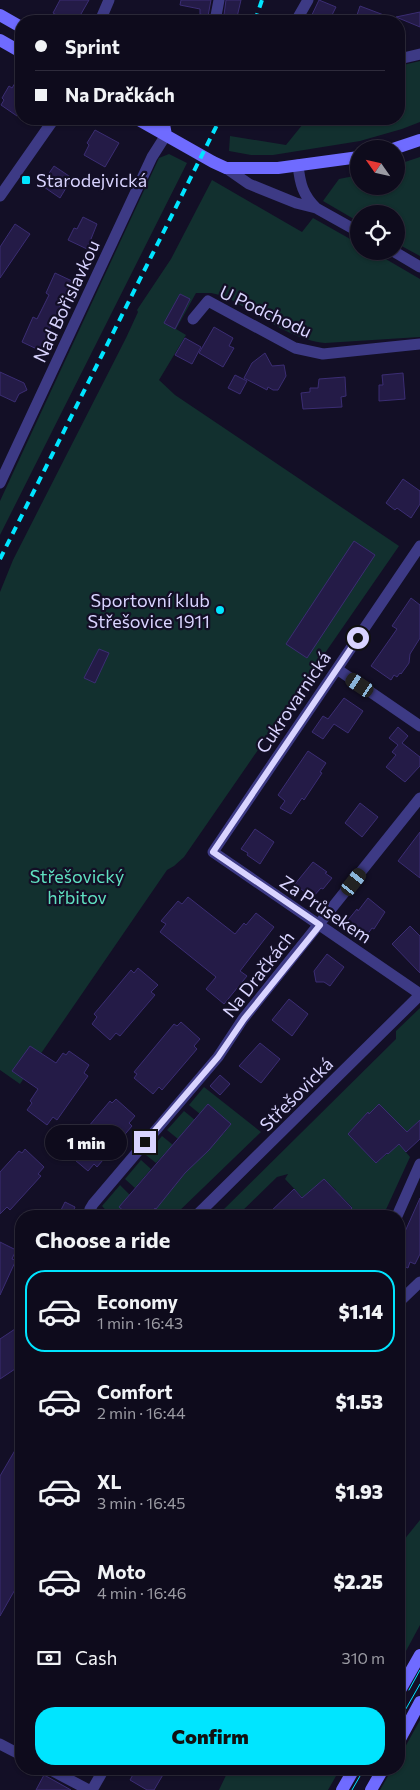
<!DOCTYPE html>
<html lang="en">
<head>
<meta charset="utf-8">
<style>
  body { margin:0; font-family:Commissioner,sans-serif; background:#171425; color:#f1f3f6; height:100vh; display:flex; flex-direction:column; font-size:19px; white-space:nowrap }
  * { box-sizing:border-box; margin:0 }
  p { font-size:16px; color:#9b9ba3 }
  .icon { flex:none; width:28px; height:28px; fill:none; stroke:currentColor; stroke-width:2; stroke-linecap:round; stroke-linejoin:round }
  .map { position:relative; flex:1; overflow:hidden }
  .sheet { position:absolute; left:15px; top:1210px; width:390px; height:565px; display:flex; flex-direction:column; background:#0e0b1c; border-radius:20px; box-shadow:0 1px 4px #0004,0 0 0 1px #2e2b3b }
  .sheet>* { flex:none }
  .top-card { position:absolute; left:15px; top:15px; width:390px; height:110px; border-radius:20px; box-shadow:0 1px 4px #0004,0 0 0 1px #2e2b3b; display:grid; align-content:center; height:110px; padding:0 20px; background:#0e0b1c }
  .needle { width:32px; rotate:304deg }
  .tools { position:absolute; left:350px; top:140px; display:grid; gap:10px }
  .tools a { display:grid; place-items:center; width:55px; height:55px; border-radius:50%; background:#0e0b1c; box-shadow:0 1px 4px #0004,0 0 0 1px #2e2b3b; font-size:25px }
  .end { position:absolute; width:22px; height:22px; margin:-11px; border:6px solid #d9d4ff; background:#111; box-shadow:0 0 0 2px #111 }
  .from { border-radius:50% }
  .bubble { position:absolute; height:35px; border-radius:18px; background:#0e0b1c; box-shadow:0 1px 4px #0004,0 0 0 1px #2e2b3b; font-size:16px; font-weight:800; line-height:35px; text-align:center }
  .car { position:absolute; width:15px; height:30px; margin:-15px -8px; border-radius:6px; box-shadow:0 0 4px 1px #0007; background:linear-gradient(#222 24%,#8ab4d8 0 40%,#222 0 76%,#8ab4d8 0 86%,#222 0) }
  .top-card b { display:flex; align-items:center; gap:18px; height:48px; font-size:19px }
  .top-card b+b { border-top:1px solid #2e2b3b }
  .top-card i { width:12px; height:12px; background:#f1f3f6 }
  ul { padding:0; list-style:none }
  li { display:flex; align-items:center; gap:15px; height:82px; margin:0 10px 8px; padding:0 10px; border:2px solid transparent; border-radius:20px }
  li div { flex:1 }
  li b { display:block; font-size:19px }
  li em { font-style:normal; font-weight:800 }
  li.active { border-color:#00e5ff }
  li>.icon { width:45px; height:45px; stroke-width:1.5 }
  h2 { padding:0 20px; font-size:22px; line-height:60px }
  .pay { display:flex; align-items:center; gap:12px; height:55px; padding:0 20px; font-size:19px }
  .pay p { margin-inline-start:auto }
  .cta { display:flex; gap:10px; margin-top:auto; padding:10px 20px }
  .cta a { flex:1; height:58px; border-radius:20px; background:#00e5ff; color:#111; font-size:20px; font-weight:800; line-height:58px; text-align:center }
  .map>svg:first-child { display:block }
  .green { fill:#12302f; fill-rule:evenodd }
  .building { fill:#241b47; stroke:#3b2d73 }
  .lines { fill:none; stroke-linecap:round; stroke-linejoin:round }
  .street { stroke:#3d3a85; stroke-width:11 }
  .secondary { stroke:#6f6bff; stroke-width:12 }
  .tram { stroke:#00e5ff; stroke-width:1 }
  .rail { stroke:#00e5ff; stroke-width:4; stroke-dasharray:8 6; stroke-linecap:butt }
  .route { stroke:#d9d4ff; stroke-width:6 }
  .poi-dot { fill:#00e5ff; stroke:#130f26; stroke-width:2 }
  .labels { text-anchor:middle; dominant-baseline:central; stroke-width:4.5; stroke-linejoin:round; paint-order:stroke }
  .poi-label { font-size:18px; fill:#d9d4ff; stroke:#130f26; text-anchor:start }
  .street-label { font-size:18px; fill:#d9d4ff; stroke:#130f26 }
  .park-label { font-size:18px; fill:#5fe0c0; stroke:#130f26 }
</style>
</head>
<body>
<div class="map">
<svg width="420" height="1790" viewBox="0 0 420 1790">
  <rect width="100%" height="100%" fill="#130f26"/>
  <!-- green -->
  <path class="green" d="M420,61V122L402,129L360,141L273,155H251L229,151L230,136L286,145L307,119H399V66Z
    M169,154L187,163L0,535V501L159,158Z
    M420,157V256L396,243V214H359V222L323,201L339,179L359,175V186H396V165Z
    M212,180L302,232L313,218L359,244V251H372L420,279V337L325,343C292,341 254,311 224,296L211,293H196L176,329L186,335L159,380L175,395L399,546L184,857L174,866L167,870L20,1084L0,1070V592L13,560L126,338L138,312L137,310L171,259ZM180,294L190,300L175,329L165,323Z
    M420,1008V1120L407,1132L396,1121L394,1122L391,1116L379,1104L369,1114L367,1113L348,1134L376,1163L399,1144L410,1157L383,1216H344L352,1207L341,1196L339,1197L334,1193L336,1190L324,1179L303,1198L285,1179L288,1174L277,1177L237,1216H217L396,1039V1031Z
    M204,1087L261,1132L174,1216H148L155,1208L156,1209L185,1173L218,1139L220,1133L223,1134L231,1124L208,1104L200,1114L189,1105Z
    M184,1111L195,1120L178,1139L167,1130Z
    M162,1136L173,1145L156,1163L146,1155Z
    M141,1160L151,1169L135,1188L125,1179Z
    M120,1185L130,1195L120,1207L130,1216H111L102,1206Z
    M420,1520V1625L399,1664V1546Z
    M420,1720V1790H380L392,1769H399V1758Z
    M229,1769H340L328,1790H219Z"/>
  <!-- building -->
  <path class="building" d="M60,0H89L77,21H67L53,13Z
    M181,0H211L208,16L200,14V9L180,5Z
    M226,0H241L237,17L224,15Z
    M319,0L336,7L329,21H309Z
    M360,6L397,20V21H355Z
    M420,12V27L396,17Z
    M21,73V110L17,116L1,105L4,100L2,98L9,86L12,88Z
    M95,130L119,143L105,167L84,155L89,145L87,143Z
    M54,166L72,178L60,198L41,185Z
    M83,217L97,224L87,249L68,240L74,228L77,229Z
    M15,224L30,234L0,278V247Z
    M55,273L72,281L48,332L49,333L48,341L43,344L39,350L22,342L33,317L37,319L49,295L46,293Z
    M180,294L190,299L175,329L164,323Z
    M214,327L233,338L229,346L234,348L223,367L199,353Z
    M185,338L201,347L192,364L175,355Z
    M265,353L272,366L284,365L286,376L278,390H273L268,387L267,390L244,378L252,363Z
    M0,372L24,383L27,390L19,394L15,402L0,395Z
    M403,373L405,399L379,401V385H383L382,375Z
    M235,375L247,381L240,394L228,388Z
    M345,377L346,396L341,397L342,407L303,409L301,393L310,392V388H318L319,379Z
    M403,479L420,491V504L411,518L397,508L395,510L386,503Z
    M354,541L375,555L307,658L286,644Z
    M411,598L420,605V638L410,654L409,663L401,674L400,673L397,677L394,675L391,680L371,666L397,629L392,626Z
    M99,649L109,653L95,683L84,678Z
    M344,698L363,711L348,733L334,724L323,739L312,732L323,716L328,719Z
    M398,727L408,736L402,743L420,757V766L405,782L386,767L396,755L392,752L398,745L389,738Z
    M308,751L326,763L320,772L322,773L304,800L302,798L291,814L280,808L285,801L278,795Z
    M360,803L378,817L362,837L345,823Z
    M255,829L274,842L260,864L247,855L248,853L241,849Z
    M420,832V878L398,861Z
    M313,862L327,872L325,873L332,878L323,889L321,888L312,898L295,884Z
    M188,897L235,934L244,923L246,925L256,913L274,927L240,971L247,976L224,1004L206,989L216,977L160,932L166,924L161,921L178,901L182,904Z
    M368,898L385,912L374,929L372,928L367,935L348,920L357,909L358,911Z
    M410,926L420,936V973L392,944Z
    M327,954L344,967L330,986L324,982H316L314,971Z
    M138,968L158,985L151,992L155,995L120,1036L116,1033L110,1040L92,1024L97,1017L94,1014L131,970L134,973Z
    M289,999L308,1014L292,1036L272,1020Z
    M181,1022L200,1039L194,1046L197,1049L162,1090L159,1087L153,1094L134,1078L137,1074L134,1072L174,1024L177,1026Z
    M260,1043L280,1059L261,1083L239,1066Z
    M30,1046L56,1063L63,1053L66,1055L69,1051L89,1065L84,1073L88,1076L57,1120L53,1117L47,1125L27,1110L32,1103L30,1101L38,1089L12,1071Z
    M220,1075L230,1084L220,1095L210,1086Z
    M116,1099L135,1116L129,1123L132,1126L97,1167L94,1164L88,1171L69,1155L75,1148L72,1146L110,1101L112,1103Z
    M208,1104L231,1124L209,1150L185,1173L156,1209L155,1208L148,1216H130L119,1207Z
    M379,1104L407,1132L420,1120V1139L406,1152L399,1144L388,1154L387,1153L376,1163L348,1134L368,1112L369,1114Z
    M25,1149L44,1167L38,1174L41,1176L10,1210L7,1207L0,1214V1172L19,1151L22,1153Z
    M324,1179L352,1208L344,1216H300L294,1210L288,1216H266L294,1189L302,1198Z
    M420,1198V1254L415,1264L410,1262L408,1268L399,1264V1245Z
    M65,1202L75,1207L71,1216H58Z
    M0,1242L16,1250L12,1259L16,1260L0,1295Z
    M21,1325V1365L0,1379V1339Z
    M21,1440V1579L0,1616V1476Z
    M136,1769H157L164,1773L154,1790H147L130,1780Z
    M44,1775L46,1776L71,1790H36Z"/>
  <g class="lines">
    <!-- street -->
    <path class="street" d="M100,21L109,0
      M215,21L219,0
      M296,21L308,0
      M399,59L420,54
      M298,165C300,184 303,195 316,208
      M226,168L249,184L296,203L316,208L359,232
      M0,196L54,119
      M393,251L420,267
      M193,319L208,301L295,348L323,354L420,344
      M0,483L152,157L166,135
      M420,546L213,852L420,994
      M337,669L420,726
      M95,1216L90,1209L93,1204L218,1057L243,1019L420,798
      M196,1216L420,995
      M397,1216L420,1164
      M399,1302L420,1282
      M0,1744L21,1755
      M49,1769L89,1790
      M92,1790L104,1769"/>
    <!-- secondary -->
    <path class="secondary" d="M0,15L21,27
      M0,40L21,52
      M137,119L213,162L226,168H278L359,157
      M163,119L166,135
      M393,149L420,140
      M399,1692L420,1655
      M399,1741L420,1702
      M342,1790L354,1769
      M371,1790L383,1769"/>
    <!-- tram -->
    <path class="tram" d="M409,1690L420,1670
      M399,1721L420,1684
      M352,1790L364,1769"/>
    <!-- rail -->
    <path class="rail" d="M255,21L262,0
      M0,559L220,119"/>
  </g>
  <g class="lines">
    <!-- route -->
    <path class="route" d="M145,1142L218,1057L244,1019L320,925L213,852L358,638"/>
  </g>
  <!-- markers -->
  <g class="poi-dot">
    <rect x="21" y="175" width="10" height="10" rx="2.5"/>
    <circle cx="220" cy="610" r="5"/>
  </g>
  <g class="labels">
    <!-- poi labels -->
    <g class="poi-label">
      <text x="36" y="180">Starodejvická</text>
      <text x="210" y="600" text-anchor="end">Sportovní klub<tspan x="210" dy="21">Střešovice 1911</tspan></text>
    </g>
    <!-- street labels -->
    <g class="street-label">
      <text transform="translate(66 301) rotate(-65)">Nad Bořislavkou</text>
      <text transform="translate(266 311) rotate(25)">U Podchodu</text>
      <text transform="translate(293 702) rotate(-56)">Cukrovarnická</text>
      <text transform="translate(326 909) rotate(34)">Za Průsekem</text>
      <text transform="translate(258 974) rotate(-52)">Na Dračkách</text>
      <text transform="translate(296 1094) rotate(-45)">Střešovická</text>
    </g>
    <!-- park labels -->
    <g class="park-label">
      <text x="77" y="876">Střešovický<tspan x="77" dy="21">hřbitov</tspan></text>
    </g>
  </g>
</svg>
<div class="tools">
<a><svg class="needle" viewBox="-14 -14 28 28"><path d="M0-13l5 13h-10z" fill="#e53935"/><path d="M0 13l5-13h-10z" fill="#9b9ba3"/></svg></a>
<a><svg class="icon" aria-label="locate" viewBox="0 0 24 24"><circle cx="12" cy="12" r="6"/><path d="M12 2v4M12 18v4M2 12h4M18 12h4"/></svg></a>
</div>
<i class="end from" style="left:358px;top:638px"></i>
<i class="end" style="left:145px;top:1142px"></i>
<div class="bubble" style="left:45px;top:1125px;width:82px">1 min</div>
<i class="car" style="left:360px;top:685px;rotate:304deg"></i>
<i class="car" style="left:354px;top:882px;rotate:38deg"></i>
<div class="top-card">
<b><i class="from"></i>Sprint</b>
<b><i></i>Na Dračkách</b>
</div>
<section class="sheet">
<h2>Choose a ride</h2>
<ul>
<li class="active"><svg class="icon" aria-label="car" viewBox="0 0 24 24"><path d="M5 17H2v-5l4-1 3-4h7l3 4 3 1v5h-3M9 17h6M6 11h13"/><circle cx="7" cy="17" r="2"/><circle cx="17" cy="17" r="2"/></svg><div><b>Economy</b><p>1 min · 16:43</p></div><em>$1.14</em></li>
<li><svg class="icon" aria-label="car" viewBox="0 0 24 24"><path d="M5 17H2v-5l4-1 3-4h7l3 4 3 1v5h-3M9 17h6M6 11h13"/><circle cx="7" cy="17" r="2"/><circle cx="17" cy="17" r="2"/></svg><div><b>Comfort</b><p>2 min · 16:44</p></div><em>$1.53</em></li>
<li><svg class="icon" aria-label="car" viewBox="0 0 24 24"><path d="M5 17H2v-5l4-1 3-4h7l3 4 3 1v5h-3M9 17h6M6 11h13"/><circle cx="7" cy="17" r="2"/><circle cx="17" cy="17" r="2"/></svg><div><b>XL</b><p>3 min · 16:45</p></div><em>$1.93</em></li>
<li><svg class="icon" aria-label="car" viewBox="0 0 24 24"><path d="M5 17H2v-5l4-1 3-4h7l3 4 3 1v5h-3M9 17h6M6 11h13"/><circle cx="7" cy="17" r="2"/><circle cx="17" cy="17" r="2"/></svg><div><b>Moto</b><p>4 min · 16:46</p></div><em>$2.25</em></li>
</ul>
<div class="pay"><svg class="icon" aria-label="cash" viewBox="0 0 24 24"><path d="M3 7h18v10H3z"/><circle cx="12" cy="12" r="2"/></svg>Cash<p>310 m</p></div>
<div class="cta"><a>Confirm</a></div>
</section>
</div>
</body>
</html>
